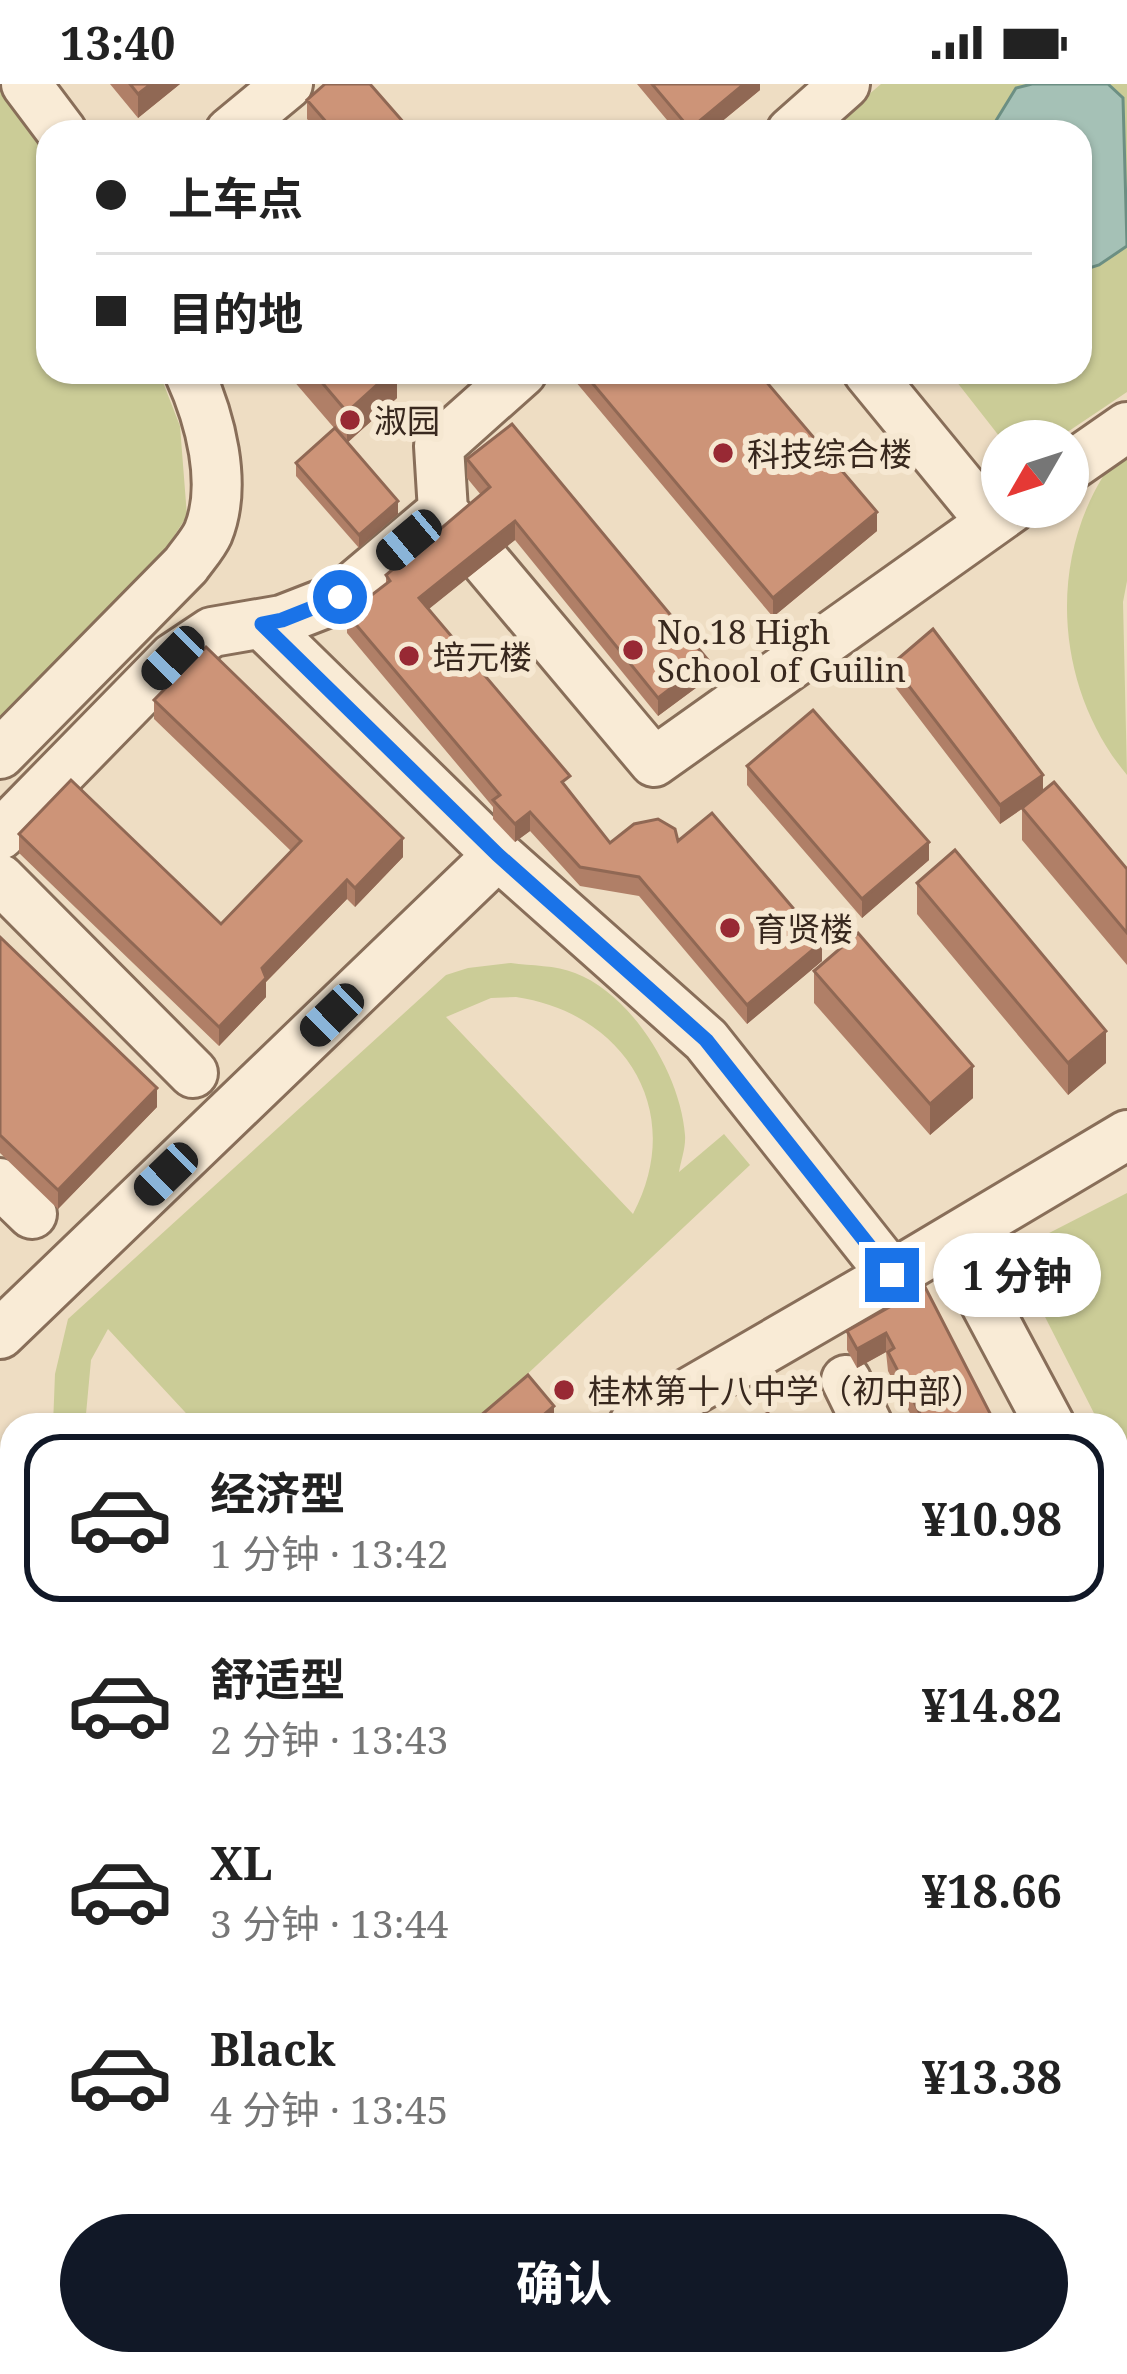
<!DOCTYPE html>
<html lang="zh">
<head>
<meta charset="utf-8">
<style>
  body { margin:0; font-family:"Noto Serif","Noto Sans SC",serif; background:#f2f2f2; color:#222; height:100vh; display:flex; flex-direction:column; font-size:45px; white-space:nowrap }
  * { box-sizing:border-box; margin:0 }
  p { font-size:39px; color:#767676 }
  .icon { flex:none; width:66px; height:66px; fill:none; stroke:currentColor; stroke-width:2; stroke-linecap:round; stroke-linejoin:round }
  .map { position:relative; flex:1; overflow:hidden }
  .sheet { position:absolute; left:0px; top:1329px; width:1128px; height:963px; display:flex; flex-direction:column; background:#fff; border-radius:36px 36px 0 0; box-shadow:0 3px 9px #0004 }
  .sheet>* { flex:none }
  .top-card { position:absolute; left:36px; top:36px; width:1056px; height:264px; border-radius:36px; box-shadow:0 3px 9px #0004; display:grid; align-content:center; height:264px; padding:0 60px; background:#fff }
  .needle { width:78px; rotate:231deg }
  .fabs { position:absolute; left:981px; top:336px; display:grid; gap:24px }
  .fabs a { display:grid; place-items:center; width:108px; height:108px; border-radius:50%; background:#fff; box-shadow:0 3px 9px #0004; font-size:60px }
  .end { position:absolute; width:54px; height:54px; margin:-27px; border:15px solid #1a73e8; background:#fff; box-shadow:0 0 0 6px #fff }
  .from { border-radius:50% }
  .bubble { position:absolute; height:84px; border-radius:42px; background:#fff; box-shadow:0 3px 9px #0004; font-size:39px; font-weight:700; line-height:84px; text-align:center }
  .car { position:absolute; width:36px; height:72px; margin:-36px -18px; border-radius:15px; box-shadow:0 0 9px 3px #0007; background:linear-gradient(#222 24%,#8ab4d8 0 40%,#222 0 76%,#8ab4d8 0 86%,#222 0) }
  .top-card b { display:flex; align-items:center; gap:42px; height:114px; font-size:45px }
  .top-card b+b { border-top:3px solid #e0e0e0 }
  .top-card i { width:30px; height:30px; background:#222 }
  ul { padding:21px 0 0; list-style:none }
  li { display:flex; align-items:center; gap:36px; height:168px; margin:0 24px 18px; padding:0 36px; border:6px solid transparent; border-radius:36px }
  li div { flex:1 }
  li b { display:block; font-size:45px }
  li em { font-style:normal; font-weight:700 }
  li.active { border-color:#111827 }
  li>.icon { width:108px; height:108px; stroke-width:1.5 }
  .button { display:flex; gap:24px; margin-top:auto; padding:24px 60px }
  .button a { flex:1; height:138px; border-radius:72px; background:#111827; color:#fff; font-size:48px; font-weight:700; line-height:138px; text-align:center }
  .status { display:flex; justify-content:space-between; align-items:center; height:84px; padding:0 60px; background:#fff; direction:ltr }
  .status svg { height:33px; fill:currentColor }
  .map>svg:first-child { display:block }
  .green { fill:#cbcc97; fill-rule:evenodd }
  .water { fill:#a5c1b6; stroke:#6c8f83; stroke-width:3 }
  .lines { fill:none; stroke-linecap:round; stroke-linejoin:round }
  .minor-casing { stroke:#886e59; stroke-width:54 }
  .minor { stroke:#f9ebd6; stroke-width:48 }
  .wall { fill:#b07f67 }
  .shaded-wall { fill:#906854 }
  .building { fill:#cd9478; stroke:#906854; stroke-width:3 }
  .route { stroke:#1a73e8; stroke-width:15 }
  .poi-dot { fill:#982934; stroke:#f6e8d2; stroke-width:4.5 }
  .labels { text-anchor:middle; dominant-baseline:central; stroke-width:12; stroke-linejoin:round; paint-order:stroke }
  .poi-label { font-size:33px; fill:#38281e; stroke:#f6e8d2; text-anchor:start }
</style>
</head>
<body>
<div class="status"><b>13:40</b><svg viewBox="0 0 49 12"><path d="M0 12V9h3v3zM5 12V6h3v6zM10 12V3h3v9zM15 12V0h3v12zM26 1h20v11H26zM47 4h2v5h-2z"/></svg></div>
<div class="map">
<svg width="1127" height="2290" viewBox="0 0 1127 2290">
  <rect width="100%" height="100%" fill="#eeddc3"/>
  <!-- green -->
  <path class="green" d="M881,0H1127V308L1054,357H1003L949,288H1080V48H825Z
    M0,4L48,66V288H159L180,342L187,432L156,480L0,640Z
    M1127,360V497L1123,518L1127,691C1049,597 1045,453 1127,360Z
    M511,879C531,882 556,881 575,889C633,911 681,992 685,1051C686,1063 681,1076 679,1088L724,1050L750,1081L473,1341H197L108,1245L91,1276L85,1341H53L55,1290L68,1235L446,891L468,884ZM516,913C625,929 687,1028 633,1130L446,933L491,914Z
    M1127,1109V1389L1125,1390L1116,1372V1341H1100L1012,1168Z"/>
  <!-- water -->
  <path class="water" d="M1032,0H1108L1123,14L1127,162L1099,181L1080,187V48H989L1016,4Z"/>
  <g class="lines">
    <!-- minor casing -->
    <g class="minor-casing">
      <path id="minor" d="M26,0L62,48
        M230,48L288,0
        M791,48L845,0
        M868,288L991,438
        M1068,384L1127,343
        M443,427L654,678L1013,423
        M262,540L498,771L706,956L892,1191L1127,1051
        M0,670L186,481C193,471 203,460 208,449C228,400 210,334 189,288
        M0,751L173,574L212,548L282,536L341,513L443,427L439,362L522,288
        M0,795L193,989
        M0,1099L32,1130
        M977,1204L1050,1341
        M0,1250L498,771
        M846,1296L868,1341
        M633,1341L892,1191
        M1116,1415L1127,1409"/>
    </g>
    <!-- minor -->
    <use href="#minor" class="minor"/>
  </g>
  <!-- wall -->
  <path class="wall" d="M110,0H180L138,34Z
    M637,0H760V6L709,48H677Z
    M307,16L412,48H319L307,35Z
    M286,288H397V314L347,359L398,430L359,464L296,392V379L335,345Z
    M570,288H758L877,447L773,533L570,291Z
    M467,375L708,595L658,632L515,456L428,525L610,759L678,757L822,877L747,940L639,812L580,802L530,747L515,758L493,735V723L347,549V530L386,501V491L481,411L467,394Z
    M892,580L1043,707L1127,785V881L1022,756V725L1000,740L892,599Z
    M154,616L403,773L355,823L347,815L266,898V913L219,962L19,769V750L221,840L291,767L154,635Z
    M747,682L929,776L862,834L747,701Z
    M917,799L1106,979L1068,1011L917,830Z
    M0,853L157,1023L58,1125L0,1069Z
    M814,887L973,1014L930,1051L814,919Z
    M925,1203L996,1341H916L888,1287L886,1268L857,1284L847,1266V1247Z
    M1116,1501L1127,1523V1668L1116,1646Z"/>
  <!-- shaded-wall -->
  <path class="shaded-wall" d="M151,0H180L138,34V10Z
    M744,0H760V6L709,48H690V45Z
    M391,288H397V314L347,359V328Z
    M398,417V430L359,464V451Z
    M877,428V447L773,533V514Z
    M515,437V456L419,533V514Z
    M708,576V595L658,632V614Z
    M1043,691V710L1000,740V721Z
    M530,728V747L515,758V740Z
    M403,754V773L355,823V804Z
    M929,758V776L862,834V815Z
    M347,796V815L266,898V913L219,962V943L262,884Z
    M822,858V877L747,940V921Z
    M1106,947V979L1068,1011V979Z
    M973,982V1014L930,1051V1020Z
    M157,1004V1023L58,1125V1106Z
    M886,1249V1268L857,1284V1265Z
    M554,1322V1341H532Z"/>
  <!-- building -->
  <path class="building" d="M130,0H151L138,10Z
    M325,0H370L412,48H335L307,16Z
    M652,0H744L690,45Z
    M313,288H391L347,328Z
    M583,288H758L877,428L773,514Z
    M512,340L708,576L658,614L515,437L419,514L570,692L562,698L610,759L634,740L658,735L675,745L678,757L712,729L822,858L747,921L639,793L580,783L530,728L515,740L493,716L500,711L347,530L390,497L386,491L490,403L467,375Z
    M335,344L398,417L359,451L296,379Z
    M933,545L1043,691L1000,721L892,580Z
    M206,563L403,754L355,804L347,796L262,884L266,894L219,943L19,750L71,696L221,840L301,757L154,616Z
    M813,626L929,758L862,815L747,682Z
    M1054,698L1127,785V849L1022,724Z
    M955,766L1106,947L1068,979L917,799Z
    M858,849L973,982L930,1020L814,887Z
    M0,853L157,1004L58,1106L0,1051Z
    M925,1203L996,1341H926L888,1268L894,1264L886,1249L857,1265L847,1247Z
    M528,1291L554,1322L532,1341H486L479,1333Z
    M768,1329L774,1341H744Z
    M1116,1501L1127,1523V1649L1116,1627Z"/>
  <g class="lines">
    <!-- route -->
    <path class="route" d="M340,513L282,536L262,540L498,771L706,956L892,1191"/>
  </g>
  <!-- markers -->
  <g class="poi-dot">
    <circle cx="350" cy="336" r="12"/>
    <circle cx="723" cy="369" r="12"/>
    <circle cx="633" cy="566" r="12"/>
    <circle cx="409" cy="572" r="12"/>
    <circle cx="730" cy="844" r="12"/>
    <circle cx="564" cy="1306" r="12"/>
  </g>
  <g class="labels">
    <!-- poi labels -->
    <g class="poi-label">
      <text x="374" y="336">淑园</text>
      <text x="747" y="369">科技综合楼</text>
      <text x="657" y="547">No.18 High<tspan x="657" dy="38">School of Guilin</tspan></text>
      <text x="433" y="572">培元楼</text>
      <text x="754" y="844">育贤楼</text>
      <text x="588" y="1306">桂林第十八中学（初中部）</text>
    </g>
  </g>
</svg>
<div class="fabs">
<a><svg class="needle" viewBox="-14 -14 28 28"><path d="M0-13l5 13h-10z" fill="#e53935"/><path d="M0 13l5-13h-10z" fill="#767676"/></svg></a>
</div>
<i class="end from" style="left:340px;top:513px"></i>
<i class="end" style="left:892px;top:1191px"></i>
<div class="bubble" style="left:933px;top:1149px;width:168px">1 分钟</div>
<i class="car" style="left:409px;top:456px;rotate:230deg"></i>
<i class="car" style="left:173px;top:574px;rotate:224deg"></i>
<i class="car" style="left:332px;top:931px;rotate:226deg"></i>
<i class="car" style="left:166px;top:1090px;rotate:226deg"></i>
<div class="top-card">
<b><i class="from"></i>上车点</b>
<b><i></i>目的地</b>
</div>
<section class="sheet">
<ul>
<li class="active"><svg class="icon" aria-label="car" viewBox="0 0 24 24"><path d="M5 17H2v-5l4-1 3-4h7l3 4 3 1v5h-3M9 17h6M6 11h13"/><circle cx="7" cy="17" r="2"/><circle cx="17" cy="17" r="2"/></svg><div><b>经济型</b><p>1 分钟 · 13:42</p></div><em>¥10.98</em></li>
<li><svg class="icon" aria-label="car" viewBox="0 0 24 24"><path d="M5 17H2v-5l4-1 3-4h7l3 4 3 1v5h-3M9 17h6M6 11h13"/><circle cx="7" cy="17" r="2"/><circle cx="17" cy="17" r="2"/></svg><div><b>舒适型</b><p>2 分钟 · 13:43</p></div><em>¥14.82</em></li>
<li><svg class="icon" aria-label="car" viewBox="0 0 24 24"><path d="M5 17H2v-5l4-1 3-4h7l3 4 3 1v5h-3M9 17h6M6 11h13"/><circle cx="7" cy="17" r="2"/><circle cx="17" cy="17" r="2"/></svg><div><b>XL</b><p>3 分钟 · 13:44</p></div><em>¥18.66</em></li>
<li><svg class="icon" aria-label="car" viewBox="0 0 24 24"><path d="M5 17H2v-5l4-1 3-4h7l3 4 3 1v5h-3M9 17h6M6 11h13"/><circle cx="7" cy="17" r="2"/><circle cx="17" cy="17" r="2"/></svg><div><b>Black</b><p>4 分钟 · 13:45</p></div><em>¥13.38</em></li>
</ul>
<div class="button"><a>确认</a></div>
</section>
</div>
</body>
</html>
